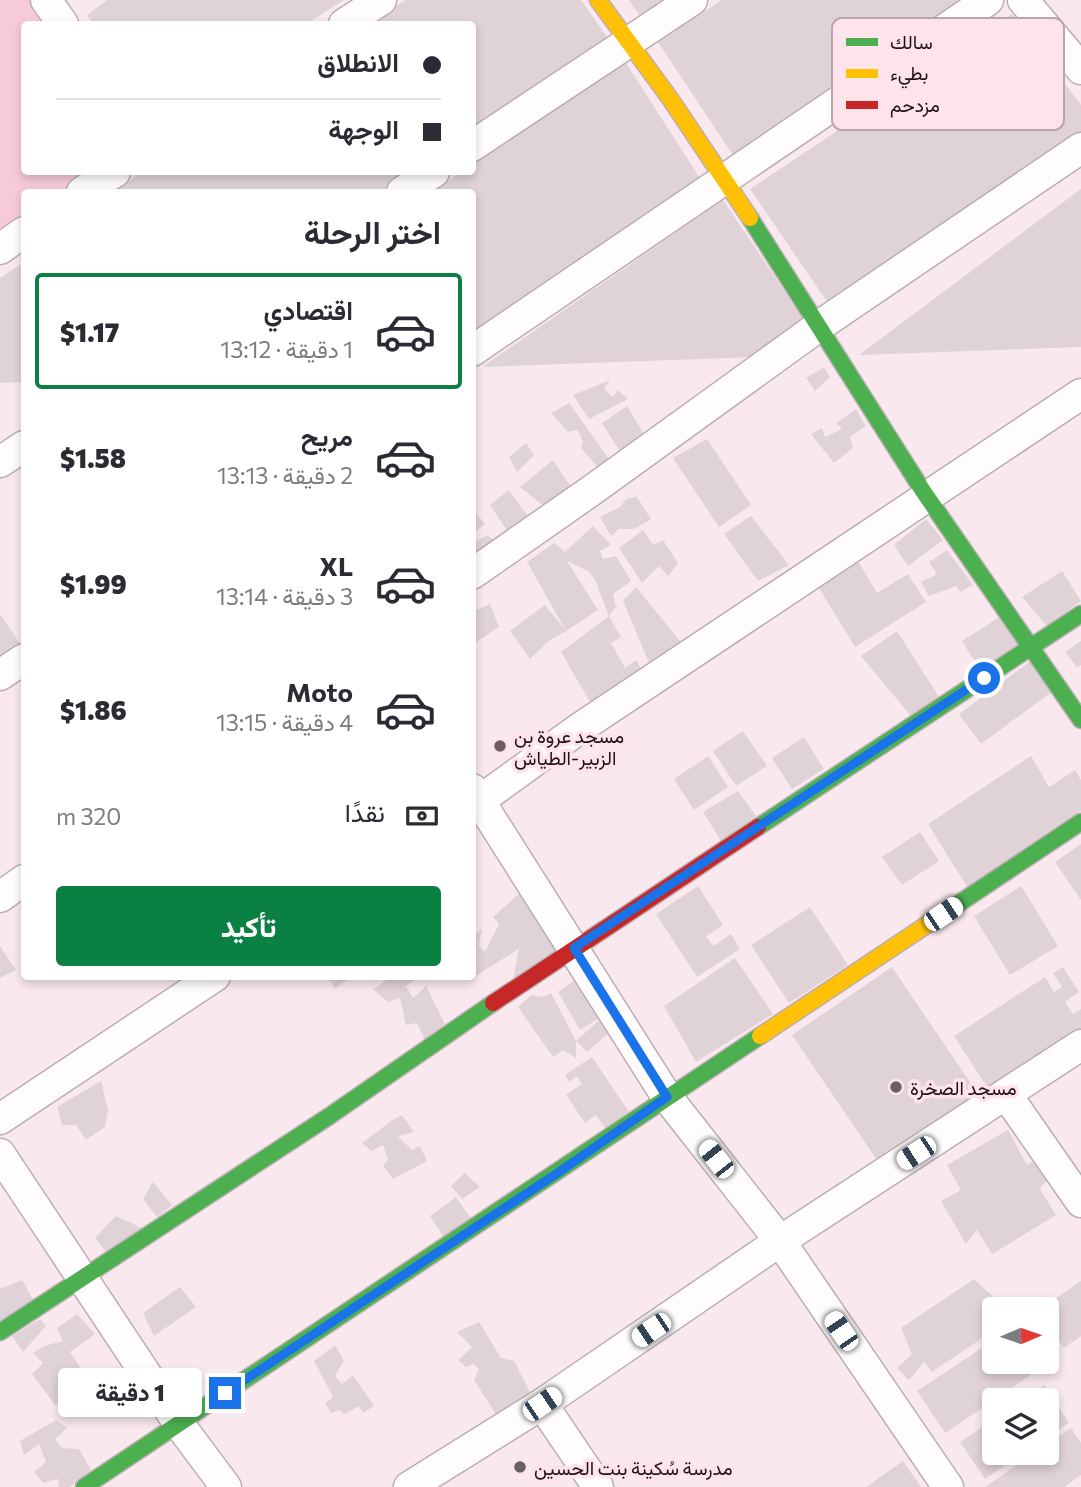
<!DOCTYPE html>
<html lang="ar">
<head>
<meta charset="utf-8">
<style>
  body { margin:0; font-family:Commissioner,Vazirmatn,sans-serif; background:#f2f2f3; color:#2b2b33; direction:rtl; height:100vh; display:flex; flex-direction:column; font-size:26px; white-space:nowrap }
  * { box-sizing:border-box; margin:0 }
  p { font-size:23px; color:#7c7c81 }
  .icon { flex:none; width:38px; height:38px; fill:none; stroke:currentColor; stroke-width:2; stroke-linecap:round; stroke-linejoin:round }
  .map { position:relative; flex:1; overflow:hidden; direction:ltr }
  .side { position:absolute; left:21px; top:189px; width:455px; height:791px; display:flex; flex-direction:column; background:#fff; border-radius:7px; box-shadow:0 4px 10px #0003; direction:rtl }
  .side>* { flex:none }
  .banner { position:absolute; left:21px; top:21px; width:455px; height:154px; border-radius:7px; box-shadow:0 4px 10px #0003; direction:rtl; display:grid; align-content:center; height:154px; padding:0 35px; background:#fff }
  .needle { width:46px; rotate:88deg }
  .buttons { position:absolute; left:982px; top:1297px; display:grid; gap:14px }
  .buttons a { display:grid; place-items:center; width:77px; height:77px; border-radius:7px; background:#fff; box-shadow:0 4px 10px #0003; font-size:35px }
  .end { position:absolute; width:32px; height:32px; margin:-16px; border:9px solid #1a73e8; background:#fff; box-shadow:0 0 0 4px #fff }
  .from { border-radius:50% }
  .bubble { position:absolute; height:49px; border-radius:7px; background:#fff; box-shadow:0 4px 10px #0003; font-size:23px; font-weight:800; line-height:49px; text-align:center; direction:rtl }
  .car { position:absolute; width:21px; height:42px; margin:-21px -10px; border-radius:9px; box-shadow:0 0 5px 2px #0007; background:linear-gradient(#fff 24%,#345 0 40%,#fff 0 76%,#345 0 86%,#fff 0) }
  .banner b { display:flex; align-items:center; gap:24px; height:66px; font-size:26px }
  .banner b+b { border-top:2px solid #e1e1e2 }
  .banner i { width:18px; height:18px; background:#2b2b33 }
  ul { padding:0; list-style:none }
  li { display:flex; align-items:center; gap:21px; height:116px; margin:0 14px 10px; padding:0 21px; border:4px solid transparent; border-radius:7px }
  li div { flex:1 }
  li b { display:block; font-size:26px }
  li em { font-style:normal; font-weight:800 }
  li.current { border-color:#0b8043 }
  li>.icon { width:63px; height:63px; stroke-width:1.5 }
  h2 { padding:0 35px; font-size:32px; line-height:84px }
  .pay { display:flex; align-items:center; gap:18px; height:77px; padding:0 35px; font-size:26px }
  .pay p { margin-inline-start:auto }
  .button { display:flex; gap:14px; margin-top:auto; padding:14px 35px }
  .button a { flex:1; height:80px; border-radius:7px; background:#0b8043; color:#fff; font-size:28px; font-weight:800; line-height:80px; text-align:center }
  .map>svg:first-child { display:block }
  .green { fill:#f6cbd7 }
  .building { fill:#e0d3d7 }
  .lines { fill:none; stroke-linecap:round; stroke-linejoin:round }
  .street-casing { stroke:#bbaeb2; stroke-width:33 }
  .fast-casing { stroke:#bbaeb2; stroke-width:19 }
  .slow-casing { stroke:#bbaeb2; stroke-width:19 }
  .jam-casing { stroke:#bbaeb2; stroke-width:19 }
  .street { stroke:#fefcfc; stroke-width:30 }
  .fast { stroke:#4caf50; stroke-width:16 }
  .slow { stroke:#ffc107; stroke-width:16 }
  .jam { stroke:#c62828; stroke-width:16 }
  .route { stroke:#1a73e8; stroke-width:9 }
  .poi-dot { fill:#6b5e62; stroke:#ffe3ea; stroke-width:2.5 }
  .labels { text-anchor:middle; dominant-baseline:central; stroke-width:7; stroke-linejoin:round; paint-order:stroke }
  .poi-label { font-size:19px; fill:#1e1316; stroke:#ffe3ea; text-anchor:start }
  .key { fill:#ffe3ea; stroke:#bca5aa; stroke-width:2 }
  .key-label { font-size:19px; fill:#1e1316 }
</style>
</head>
<body>
<div class="map">
<svg width="1081" height="1487" viewBox="0 0 1081 1487">
  <rect width="100%" height="100%" fill="#f9e9ee"/>
  <!-- green -->
  <path class="green" d="M0,0H45L62,24H24V172H112L81,192H24V231L0,239Z"/>
  <!-- building -->
  <path class="building" d="M107,0H344L306,24H93L87,15Z
    M406,0H581L610,41L472,132V24H369Z
    M629,0H663L640,16Z
    M722,0H963L736,160L658,42Z
    M1012,14L1081,105V135L828,303L750,189Z
    M626,63L703,183L472,337V192H430L462,172H472V164Z
    M143,172H413L381,192H111Z
    M1081,189V347L859,355Z
    M723,200L806,323L757,357L482,367Z
    M24,262V382L0,383V278Z
    M824,367L830,377L815,391L806,378Z
    M610,380L604,389L613,397L618,390L628,399L589,419L573,395Z
    M569,403L611,462L601,471L581,448L583,442L578,430L568,432L551,413Z
    M627,406L645,436L621,453L602,423Z
    M856,409L866,426L850,437L853,448L834,463L811,434L822,428L825,437L842,429L836,423Z
    M707,439L751,505L719,527L673,458Z
    M526,443L534,455L517,472L509,457Z
    M553,460L574,492L558,495L545,507L520,487Z
    M509,490L529,518L508,532L490,505Z
    M637,497L651,519L634,529H619L611,536L600,517L620,507L626,499Z
    M472,508L485,524L472,534Z
    M751,516L789,565L758,581L724,534Z
    M926,519L943,540L908,566L894,545Z
    M593,526L611,545L600,551L603,559L616,556L631,581L613,594L616,607L609,616L595,580L588,571L567,561L598,610L566,631L549,641L530,659L510,631L545,605L566,631L527,562L554,543L565,552Z
    M643,530L653,545L663,540L678,563L668,576L659,566L642,583L619,548Z
    M487,535L496,542L472,559V544Z
    M947,550L973,585L960,592L956,586L929,596L921,582L937,574L929,562Z
    M856,558L877,593L908,574L926,602L855,647L816,583Z
    M1062,571L1081,601L1047,626L1022,597Z
    M636,587L685,647L652,670L623,601Z
    M490,604L499,627L472,645V612Z
    M0,614L23,648L0,664Z
    M609,616L621,637L611,643L625,668L636,660L644,674L594,709L561,652Z
    M998,618L1023,646L982,673L962,641Z
    M897,631L939,697L911,716L861,656Z
    M1081,641V665L1077,667L1065,652Z
    M1031,661L1053,691L981,744L959,714Z
    M743,731L767,766L736,786L713,751Z
    M804,737L824,769L792,789L772,758Z
    M708,756L728,787L694,810L674,779Z
    M1031,756L1049,787L1075,770L1081,780V811L969,890L928,824Z
    M738,791L756,816L721,841L703,812Z
    M920,832L939,861L902,885L882,857Z
    M1081,844V900L1055,862Z
    M698,886L723,925L706,936L713,946L731,934L740,949L697,977L656,914Z
    M1021,886L1058,946L1010,975L974,916Z
    M522,891L570,951L513,980L519,949L467,981V976H472V936L482,929L479,945L485,952L499,924L493,917Z
    M810,907L848,965L789,1003L751,945Z
    M0,946L16,970L0,978Z
    M735,958L773,1014L696,1062L664,1006Z
    M892,967L978,1094L879,1163L792,1035Z
    M1063,967L1079,992L1065,1002L1073,1014L1081,1009V1037L992,1095L954,1036L1045,977L1054,992L1062,987L1053,973Z
    M328,976H352L335,989Z
    M393,976H420L406,986L413,998L426,986L445,1024L425,1040L417,1023L406,1025L400,998L388,1002L373,989Z
    M580,976L606,1014L611,1031L587,1052L576,1041V1058L563,1050L553,1057L518,1007L531,995L542,997L551,993L576,1041L606,1014L580,1030L558,992Z
    M592,1057L629,1112L605,1128L596,1115L585,1123L566,1095L582,1084L577,1076L569,1082L565,1075Z
    M101,1081L108,1110L105,1127L86,1140L76,1125H62L57,1107Z
    M402,1115L414,1132L398,1136L412,1150L420,1146L427,1161L393,1179L383,1166L388,1160L383,1145L371,1151L362,1143L391,1121Z
    M1008,1130L1027,1165L1038,1158L1049,1177L1040,1189L1056,1215L992,1254L977,1230L966,1244L941,1201L961,1190L947,1165Z
    M465,1173L480,1187L462,1199L451,1186Z
    M153,1182L172,1205L157,1217L143,1199Z
    M456,1197L472,1220L444,1238L430,1216Z
    M116,1216L142,1228L106,1252L95,1238Z
    M974,1279L1000,1303L986,1314L993,1331L932,1372L924,1362L909,1380L897,1368L912,1354L901,1328Z
    M22,1280L34,1301L0,1321V1289Z
    M1081,1281V1336L1064,1348L1046,1323V1309H1040Z
    M180,1287L196,1307L154,1336L143,1313Z
    M77,1314L95,1334L70,1352L91,1384L80,1394L70,1381L58,1386L64,1397L55,1405L32,1374L43,1363L33,1353L44,1346L63,1341L57,1328Z
    M40,1319L46,1326L23,1352L12,1336Z
    M479,1322L501,1358L514,1361L533,1398L499,1419L474,1380L479,1369L473,1364L466,1367L458,1360L472,1347L457,1332Z
    M994,1340V1362H1023L1031,1375L945,1433L917,1391Z
    M335,1345L344,1361L335,1376L342,1384L353,1375L374,1406L363,1413L359,1406L345,1414L339,1410L331,1413L325,1403L333,1397L314,1361Z
    M1044,1385L1069,1423L1046,1438V1400H1022Z
    M994,1419V1452H1025L985,1479L960,1442Z
    M56,1420L67,1428L55,1439L62,1448L79,1449L91,1470L70,1487H59L58,1479L43,1483L34,1472L46,1462L39,1444L24,1455L20,1441Z
    M1071,1428L1081,1443V1475L1064,1487H985L1036,1452H1046V1445Z
    M903,1461L921,1487H866Z"/>
  <g class="lines">
    <!-- street casing -->
    <g class="street-casing">
      <path id="street" d="M46,0L63,24
        M1023,0L1081,69
        M344,24L381,0
        M472,146L692,0
        M82,192L115,172
        M402,192L434,172
        M0,249L24,232
        M472,351L988,0
        M0,462L24,446
        M472,574L595,488L819,326L1081,148
        M0,675L24,659
        M472,789L667,1097L780,1241L948,1487
        M472,806L580,728L1081,394
        M0,897L24,880
        M1006,1094L1081,1202
        M0,1119L215,976
        M0,1154L179,1424L226,1487
        M542,1404L598,1487
        M409,1487L542,1404L780,1241L1081,1045"/>
    </g>
    <!-- fast casing -->
    <g class="fast-casing">
      <path id="fast" d="M750,218L923,491L1081,720
        M758,827L1081,614
        M937,918L1081,822
        M0,1332L328,1117L493,1003
        M84,1487L760,1036"/>
    </g>
    <!-- slow casing -->
    <g class="slow-casing">
      <path id="slow" d="M598,0L671,100L750,218
        M760,1036L937,918"/>
    </g>
    <!-- jam casing -->
    <g class="jam-casing">
      <path id="jam" d="M493,1003L758,827"/>
    </g>
    <!-- street -->
    <use href="#street" class="street"/>
    <!-- fast -->
    <use href="#fast" class="fast"/>
    <!-- slow -->
    <use href="#slow" class="slow"/>
    <!-- jam -->
    <use href="#jam" class="jam"/>
  </g>
  <g class="lines">
    <!-- route -->
    <path class="route" d="M225,1393L556,1174L667,1097L574,948L984,678"/>
  </g>
  <!-- markers -->
  <g class="poi-dot">
    <circle cx="500" cy="746" r="7"/>
    <circle cx="896" cy="1087" r="7"/>
    <circle cx="520" cy="1467" r="7"/>
  </g>
  <g class="labels">
    <!-- poi labels -->
    <g class="poi-label">
      <text x="514" y="735">مسجد عروة بن<tspan x="514" dy="22">الزبير-الطياش</tspan></text>
      <text x="910" y="1087">مسجد الصخرة</text>
      <text x="534" y="1467">مدرسة سُكينة بنت الحسين</text>
    </g>
  </g>
  <!-- legend -->
  <rect x="832" y="18" width="232" height="112" rx="10" class="key"/>
  <rect x="846" y="38" width="32" height="8" fill="#4caf50"/>
  <rect x="846" y="69" width="32" height="9" fill="#ffc107"/>
  <rect x="846" y="101" width="32" height="8" fill="#c62828"/>
  <g class="key-label">
    <text x="890" y="49">سالك</text>
    <text x="890" y="80">بطيء</text>
    <text x="890" y="112">مزدحم</text>
  </g>
</svg>
<div class="buttons">
<a><svg class="needle" viewBox="-14 -14 28 28"><path d="M0-13l5 13h-10z" fill="#e53935"/><path d="M0 13l5-13h-10z" fill="#7c7c81"/></svg></a>
<a><svg class="icon" aria-label="layers" viewBox="0 0 24 24"><path d="M12 4l9 5-9 5-9-5zM3 14l9 5 9-5"/></svg></a>
</div>
<i class="end from" style="left:984px;top:678px"></i>
<i class="end" style="left:225px;top:1393px"></i>
<div class="bubble" style="left:58px;top:1368px;width:144px">1 دقيقة</div>
<i class="car" style="left:943px;top:914px;rotate:56deg"></i>
<i class="car" style="left:916px;top:1153px;rotate:237deg"></i>
<i class="car" style="left:716px;top:1159px;rotate:322deg"></i>
<i class="car" style="left:651px;top:1330px;rotate:236deg"></i>
<i class="car" style="left:841px;top:1331px;rotate:326deg"></i>
<i class="car" style="left:542px;top:1404px;rotate:56deg"></i>
<div class="banner">
<b><i class="from"></i>الانطلاق</b>
<b><i></i>الوجهة</b>
</div>
<section class="side">
<h2>اختر الرحلة</h2>
<ul>
<li class="current"><svg class="icon" aria-label="car" viewBox="0 0 24 24"><path d="M5 17H2v-5l4-1 3-4h7l3 4 3 1v5h-3M9 17h6M6 11h13"/><circle cx="7" cy="17" r="2"/><circle cx="17" cy="17" r="2"/></svg><div><b>اقتصادي</b><p>1 دقيقة · 13:12</p></div><em>$1.17</em></li>
<li><svg class="icon" aria-label="car" viewBox="0 0 24 24"><path d="M5 17H2v-5l4-1 3-4h7l3 4 3 1v5h-3M9 17h6M6 11h13"/><circle cx="7" cy="17" r="2"/><circle cx="17" cy="17" r="2"/></svg><div><b>مريح</b><p>2 دقيقة · 13:13</p></div><em>$1.58</em></li>
<li><svg class="icon" aria-label="car" viewBox="0 0 24 24"><path d="M5 17H2v-5l4-1 3-4h7l3 4 3 1v5h-3M9 17h6M6 11h13"/><circle cx="7" cy="17" r="2"/><circle cx="17" cy="17" r="2"/></svg><div><b>XL</b><p>3 دقيقة · 13:14</p></div><em>$1.99</em></li>
<li><svg class="icon" aria-label="car" viewBox="0 0 24 24"><path d="M5 17H2v-5l4-1 3-4h7l3 4 3 1v5h-3M9 17h6M6 11h13"/><circle cx="7" cy="17" r="2"/><circle cx="17" cy="17" r="2"/></svg><div><b>Moto</b><p>4 دقيقة · 13:15</p></div><em>$1.86</em></li>
</ul>
<div class="pay"><svg class="icon" aria-label="cash" viewBox="0 0 24 24"><path d="M3 7h18v10H3z"/><circle cx="12" cy="12" r="2"/></svg>نقدًا<p>320 m</p></div>
<div class="button"><a>تأكيد</a></div>
</section>
</div>
</body>
</html>
